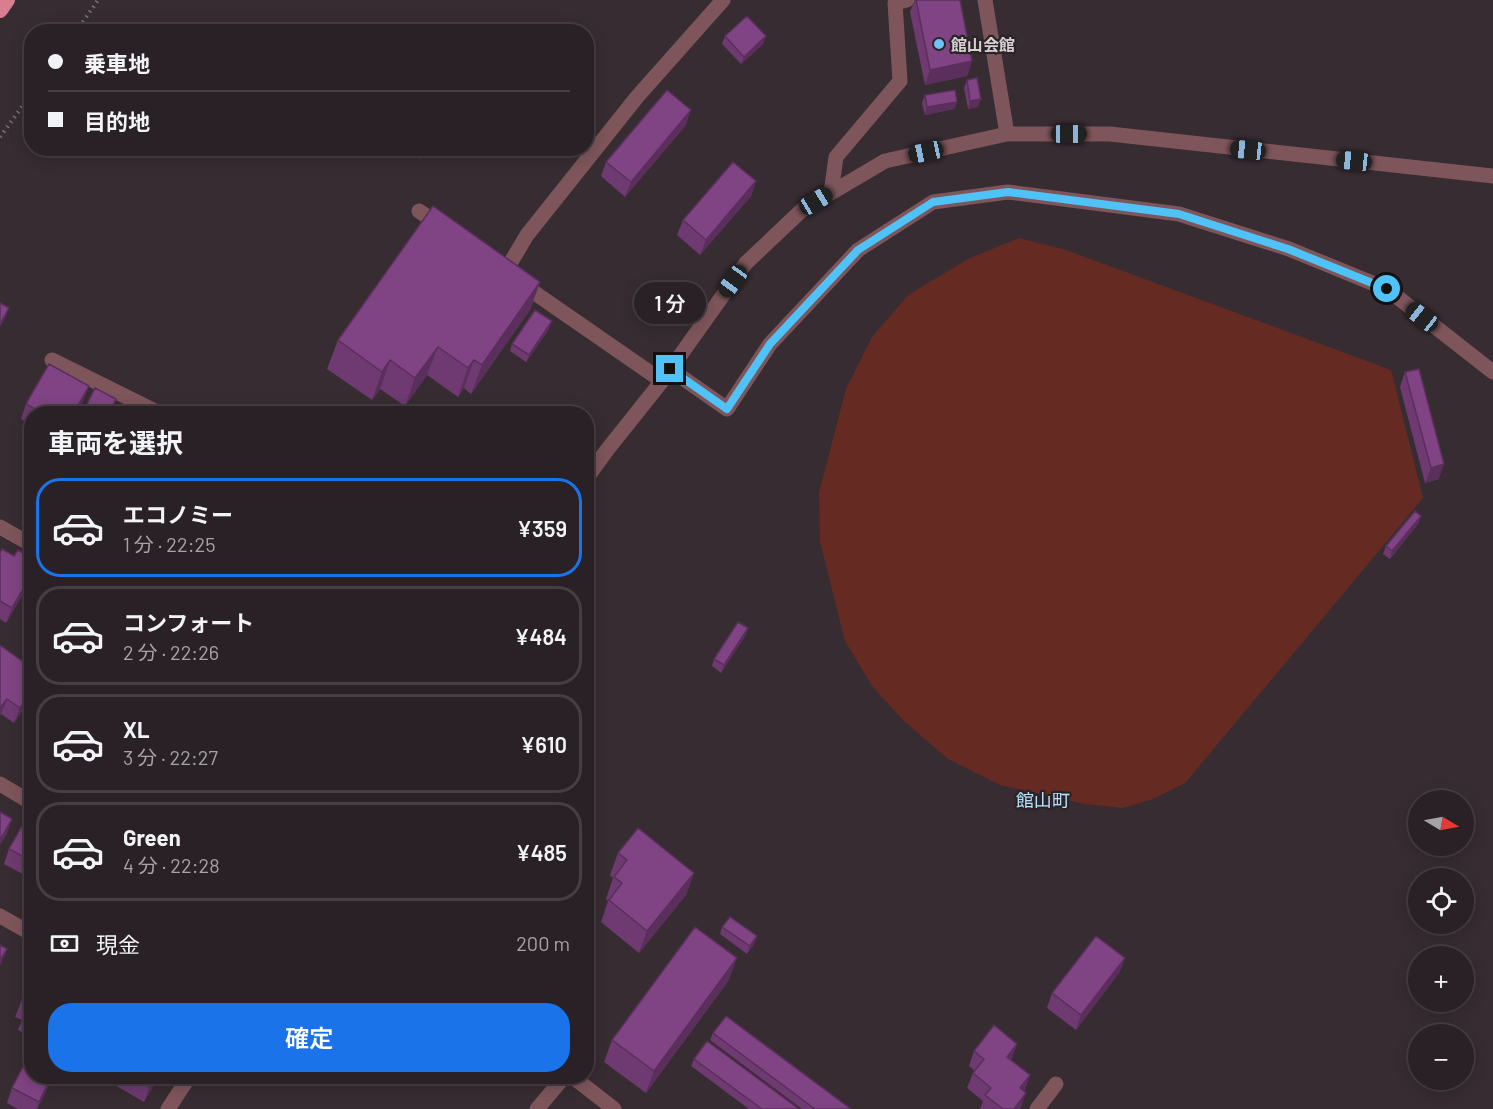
<!DOCTYPE html>
<html lang="ja">
<head>
<meta charset="utf-8">
<style>
  body { margin:0; font-family:Barlow,"Noto Sans JP",sans-serif; background:#31292d; color:#f1f3f6; height:100vh; display:flex; flex-direction:column; font-size:22px; white-space:nowrap }
  * { box-sizing:border-box; margin:0 }
  p { font-size:20px; color:#a5a3a7 }
  .icon { flex:none; width:33px; height:33px; fill:none; stroke:currentColor; stroke-width:2; stroke-linecap:round; stroke-linejoin:round }
  .map { position:relative; flex:1; overflow:hidden }
  .details { position:absolute; left:24px; top:406px; width:570px; height:678px; display:flex; flex-direction:column; background:#292125; border-radius:24px; box-shadow:0 3px 15px #0003,0 0 0 2px #453e42 }
  .details>* { flex:none }
  .guide { position:absolute; left:24px; top:24px; width:570px; height:132px; border-radius:24px; box-shadow:0 3px 15px #0003,0 0 0 2px #453e42; display:grid; align-content:center; height:132px; padding:0 24px; background:#292125 }
  .needle { width:39px; rotate:100deg }
  .fabs { position:absolute; left:1408px; top:790px; display:grid; gap:12px }
  .fabs a { display:grid; place-items:center; width:66px; height:66px; border-radius:50%; background:#292125; box-shadow:0 3px 15px #0003,0 0 0 2px #453e42; font-size:30px }
  .end { position:absolute; width:27px; height:27px; margin:-14px; border:8px solid #4fc3f7; background:#111; box-shadow:0 0 0 3px #111 }
  .from { border-radius:50% }
  .bubble { position:absolute; height:42px; border-radius:21px; background:#292125; box-shadow:0 3px 15px #0003,0 0 0 2px #453e42; font-size:20px; font-weight:600; line-height:42px; text-align:center }
  .car { position:absolute; width:18px; height:36px; margin:-18px -9px; border-radius:8px; box-shadow:0 0 4px 2px #0007; background:linear-gradient(#222 24%,#8ab4d8 0 40%,#222 0 76%,#8ab4d8 0 86%,#222 0) }
  .guide b { display:flex; align-items:center; gap:21px; height:57px; font-size:22px }
  .guide b+b { border-top:2px solid #453e42 }
  .guide i { width:15px; height:15px; background:#f1f3f6 }
  ul { padding:0; list-style:none }
  li { display:flex; align-items:center; gap:18px; height:99px; margin:0 12px 9px; padding:0 12px; border:3px solid #453e42; border-radius:24px }
  li div { flex:1 }
  li b { display:block; font-size:22px }
  li em { font-style:normal; font-weight:600 }
  li.active { border-color:#1a73e8 }
  li>.icon { width:54px; height:54px; stroke-width:1.5 }
  h2 { padding:0 24px; font-size:27px; line-height:72px }
  .pay { display:flex; align-items:center; gap:15px; height:66px; padding:0 24px; font-size:22px }
  .pay p { margin-inline-start:auto }
  .cta { display:flex; gap:12px; margin-top:auto; padding:12px 24px }
  .cta a { flex:1; height:69px; border-radius:24px; background:#1a73e8; color:#fff; font-size:24px; font-weight:600; line-height:69px; text-align:center }
  .map>svg:first-child { display:block }
  .green { fill:#652b22 }
  .lines { fill:none; stroke-linecap:round; stroke-linejoin:round }
  .path { stroke:#7b7276; stroke-width:4; stroke-dasharray:1.5 4.5; stroke-linecap:butt }
  .service { stroke:#7d555b; stroke-width:15 }
  .minor { stroke:#7d555b; stroke-width:15 }
  .tertiary { stroke:#7d555b; stroke-width:15 }
  .trunk { stroke:#d87e8e; stroke-width:16 }
  .wall { fill:#6e3a71 }
  .shaded-wall { fill:#5a2f5c }
  .building { fill:#804383; stroke:#5a2f5c; stroke-width:1.5 }
  .route { stroke:#4fc3f7; stroke-width:8 }
  .poi-dot { fill:#70c2f4; stroke:#2c2327; stroke-width:2 }
  .labels { text-anchor:middle; dominant-baseline:central; stroke-width:4.5; stroke-linejoin:round; paint-order:stroke }
  .poi-label { font-size:16px; font-weight:bold; fill:#d6cfd3; stroke:#2c2327; text-anchor:start }
  .neighbourhood-label { font-size:18px; fill:#b5e1fd; stroke:#2c2327 }
</style>
</head>
<body>
<div class="map">
<svg width="1493" height="1109" viewBox="0 0 1493 1109">
  <rect width="100%" height="100%" fill="#372c31"/>
  <!-- green -->
  <path class="green" d="M1019,238L1066,250L1391,370L1423,498L1185,783L1153,799L1123,808L1085,804L1000,785L948,759L904,721L872,686L845,641L820,541L819,493L846,389L872,337L908,295L968,259Z"/>
  <g class="lines">
    <!-- path -->
    <path class="path" d="M76,32L98,0
      M0,137L32,93"/>
    <!-- service -->
    <path class="service" d="M670,369L727,409L770,344L858,250L933,202L1008,192L1179,214L1289,249L1387,289L1493,372
      M537,1109L564,1077
      M1037,1109L1056,1084"/>
    <!-- minor -->
    <path class="minor" d="M985,0L1007,134
      M831,193L836,157L900,81L895,3L907,0
      M419,211L441,226
      M505,272L527,235L637,97L723,0
      M519,282L662,381
      M52,360L161,414
      M586,479L607,450L662,381L746,263L802,210L885,161L1007,134H1110L1493,176
      M0,527L32,545
      M0,784L32,803
      M0,916L32,934"/>
    <!-- tertiary -->
    <path class="tertiary" d="M573,1077L614,1109
      M168,1109L189,1077"/>
    <!-- trunk -->
    <path class="trunk" d="M0,10L7,0"/>
  </g>
  <!-- wall -->
  <path class="wall" d="M915,0H960L972,61L967,76L925,85L910,12Z
    M725,36H766L763,44L741,64L722,44Z
    M967,80L978,107L968,109L964,88Z
    M925,95L957,102L954,109L925,115L922,103Z
    M686,125L625,197L601,176L606,162Z
    M408,148H430L421,159Z
    M756,181L751,196L700,255L677,235L683,220Z
    M540,282L530,310L471,394L464,388L458,397L427,375L405,406L380,389L372,400L327,369L338,340Z
    M549,329L526,362L510,351L512,344Z
    M1405,372L1439,479L1425,483L1400,387Z
    M95,388L113,407L109,414H82Z
    M83,401L76,414H32V425L21,419L26,404Z
    M1421,516L1418,524L1390,559L1383,554L1386,546Z
    M0,553L32,560L30,565L29,584L6,623L0,619Z
    M748,628L745,636L721,673L712,666L714,659Z
    M0,645L25,663L32,655V697L14,723L1,714L0,716Z
    M32,822V879L4,864L9,849Z
    M618,853L694,873L686,895L639,953L601,922L608,901L606,899L613,878L610,875Z
    M722,927L757,936L754,944L747,954L720,934Z
    M1125,958L1119,973L1076,1030L1047,1008L1052,993Z
    M729,980L646,1093L604,1062L612,1040Z
    M32,982V1038L18,1030L22,1020L15,1017L21,1002Z
    M713,1033L851,1109H802L710,1040Z
    M1017,1044L1011,1060L1025,1090L1021,1108L1020,1109H980L983,1101L967,1088L973,1073L975,1071L969,1066L974,1051Z
    M694,1059L799,1109H749L691,1066Z
    M53,1077L37,1109H18L7,1103L12,1088Z
    M109,1077H158L144,1102L108,1081Z"/>
  <!-- shaded-wall -->
  <path class="shaded-wall" d="M766,36L763,44L741,64L744,57Z
    M972,61L967,76L925,85L930,70Z
    M981,99L978,107L968,109L970,101Z
    M957,102L954,109L925,115L927,107Z
    M691,110L686,125L625,197L631,182Z
    M425,148H430L421,159Z
    M756,181L751,196L700,255L706,240Z
    M540,282L530,310L471,394L482,365Z
    M9,308L6,316L0,327V324Z
    M552,321L549,329L526,362L529,355Z
    M438,347L427,375L405,406L415,378Z
    M390,360L380,389L372,400L382,372Z
    M474,360L464,388L458,397L468,368Z
    M89,386L83,401L76,414H73Z
    M1444,464L1439,479L1425,483L1431,468Z
    M1421,516L1418,524L1390,559L1392,551Z
    M32,574V578L29,584L6,623L12,608Z
    M748,628L745,636L721,673L724,665Z
    M32,690V697L14,723L20,708Z
    M7,699L1,714L0,716V708Z
    M12,819L7,834L0,845V840Z
    M694,873L686,895L639,953L647,931Z
    M757,936L754,944L747,954L750,946Z
    M7,949L1,964L0,966V960Z
    M737,958L729,980L646,1093L654,1071Z
    M1125,958L1119,973L1076,1030L1081,1015Z
    M1017,1044L1012,1059L1001,1072L1007,1057Z
    M1030,1075L1025,1090L1015,1103L1020,1088Z
    M51,1077H53L37,1109H36Z
    M155,1077H158L144,1102L149,1087Z
    M1026,1093L1020,1109H1014Z"/>
  <!-- building -->
  <path class="building" d="M916,0H960L972,61L930,70Z
    M747,16L766,36L744,57L725,36Z
    M977,78L981,99L970,101L967,80Z
    M667,90L691,110L631,182L606,162Z
    M955,90L957,102L927,107L925,95Z
    M733,162L756,181L706,240L683,220Z
    M433,206L540,282L482,365L474,360L468,368L438,347L415,378L390,360L382,372L338,340Z
    M0,303L9,308L0,324Z
    M535,310L552,321L529,355L512,344Z
    M49,364L89,386L73,414H44L26,404Z
    M1419,369L1444,464L1431,468L1405,372Z
    M95,388L116,399L110,411L102,407L99,414H86L83,412Z
    M1415,511L1421,516L1392,551L1386,546Z
    M2,549L14,556L18,550L32,558L29,565L32,567V574L12,608L0,601V553Z
    M738,622L748,628L724,665L714,659Z
    M0,645L25,663L32,655V690L20,708L7,699L0,708Z
    M0,812L12,819L0,840Z
    M26,819L32,822V861L9,849Z
    M638,828L694,873L647,931L609,900L622,883L614,877L627,860L618,853Z
    M730,917L757,936L750,946L722,927Z
    M695,927L737,958L654,1071L612,1040Z
    M1096,936L1125,958L1081,1015L1052,993Z
    M0,945L7,949L0,960Z
    M32,982V1020L24,1016L29,1006L21,1002Z
    M726,1016L851,1109H815L713,1033Z
    M994,1025L1017,1044L1007,1057L1030,1075L1020,1088L1026,1093L1014,1109H1003L985,1095L991,1088L973,1073L984,1059L974,1051Z
    M707,1041L799,1109H762L694,1059Z
    M32,1049V1077H51L39,1102L12,1088Z
    M132,1077H155L149,1087Z"/>
  <g class="lines">
    <!-- route -->
    <path class="route" d="M670,369L727,409L770,344L858,250L933,202L1008,192L1179,214L1288,249L1387,289"/>
  </g>
  <!-- markers -->
  <circle class="poi-dot" cx="939" cy="44" r="6"/>
  <g class="labels">
    <!-- poi labels -->
    <g class="poi-label">
      <text x="951" y="44">館山会館</text>
    </g>
    <!-- neighbourhood labels -->
    <g class="neighbourhood-label">
      <text x="1043" y="800">館山町</text>
    </g>
  </g>
</svg>
<div class="fabs">
<a><svg class="needle" viewBox="-14 -14 28 28"><path d="M0-13l5 13h-10z" fill="#e53935"/><path d="M0 13l5-13h-10z" fill="#a5a3a7"/></svg></a>
<a><svg class="icon" aria-label="locate" viewBox="0 0 24 24"><circle cx="12" cy="12" r="6"/><path d="M12 2v4M12 18v4M2 12h4M18 12h4"/></svg></a>
<a>+</a>
<a>−</a>
</div>
<i class="end from" style="left:1387px;top:289px"></i>
<i class="end" style="left:670px;top:369px"></i>
<div class="bubble" style="left:634px;top:282px;width:72px">1 分</div>
<i class="car" style="left:1069px;top:134px;rotate:90deg"></i>
<i class="car" style="left:1248px;top:150px;rotate:276deg"></i>
<i class="car" style="left:926px;top:152px;rotate:258deg"></i>
<i class="car" style="left:1354px;top:161px;rotate:276deg"></i>
<i class="car" style="left:816px;top:201px;rotate:59deg"></i>
<i class="car" style="left:733px;top:281px;rotate:216deg"></i>
<i class="car" style="left:1422px;top:317px;rotate:308deg"></i>
<div class="guide">
<b><i class="from"></i>乗車地</b>
<b><i></i>目的地</b>
</div>
<section class="details">
<h2>車両を選択</h2>
<ul>
<li class="active"><svg class="icon" aria-label="car" viewBox="0 0 24 24"><path d="M5 17H2v-5l4-1 3-4h7l3 4 3 1v5h-3M9 17h6M6 11h13"/><circle cx="7" cy="17" r="2"/><circle cx="17" cy="17" r="2"/></svg><div><b>エコノミー</b><p>1 分 · 22:25</p></div><em>¥359</em></li>
<li><svg class="icon" aria-label="car" viewBox="0 0 24 24"><path d="M5 17H2v-5l4-1 3-4h7l3 4 3 1v5h-3M9 17h6M6 11h13"/><circle cx="7" cy="17" r="2"/><circle cx="17" cy="17" r="2"/></svg><div><b>コンフォート</b><p>2 分 · 22:26</p></div><em>¥484</em></li>
<li><svg class="icon" aria-label="car" viewBox="0 0 24 24"><path d="M5 17H2v-5l4-1 3-4h7l3 4 3 1v5h-3M9 17h6M6 11h13"/><circle cx="7" cy="17" r="2"/><circle cx="17" cy="17" r="2"/></svg><div><b>XL</b><p>3 分 · 22:27</p></div><em>¥610</em></li>
<li><svg class="icon" aria-label="car" viewBox="0 0 24 24"><path d="M5 17H2v-5l4-1 3-4h7l3 4 3 1v5h-3M9 17h6M6 11h13"/><circle cx="7" cy="17" r="2"/><circle cx="17" cy="17" r="2"/></svg><div><b>Green</b><p>4 分 · 22:28</p></div><em>¥485</em></li>
</ul>
<div class="pay"><svg class="icon" aria-label="cash" viewBox="0 0 24 24"><path d="M3 7h18v10H3z"/><circle cx="12" cy="12" r="2"/></svg>現金<p>200 m</p></div>
<div class="cta"><a>確定</a></div>
</section>
</div>
</body>
</html>
